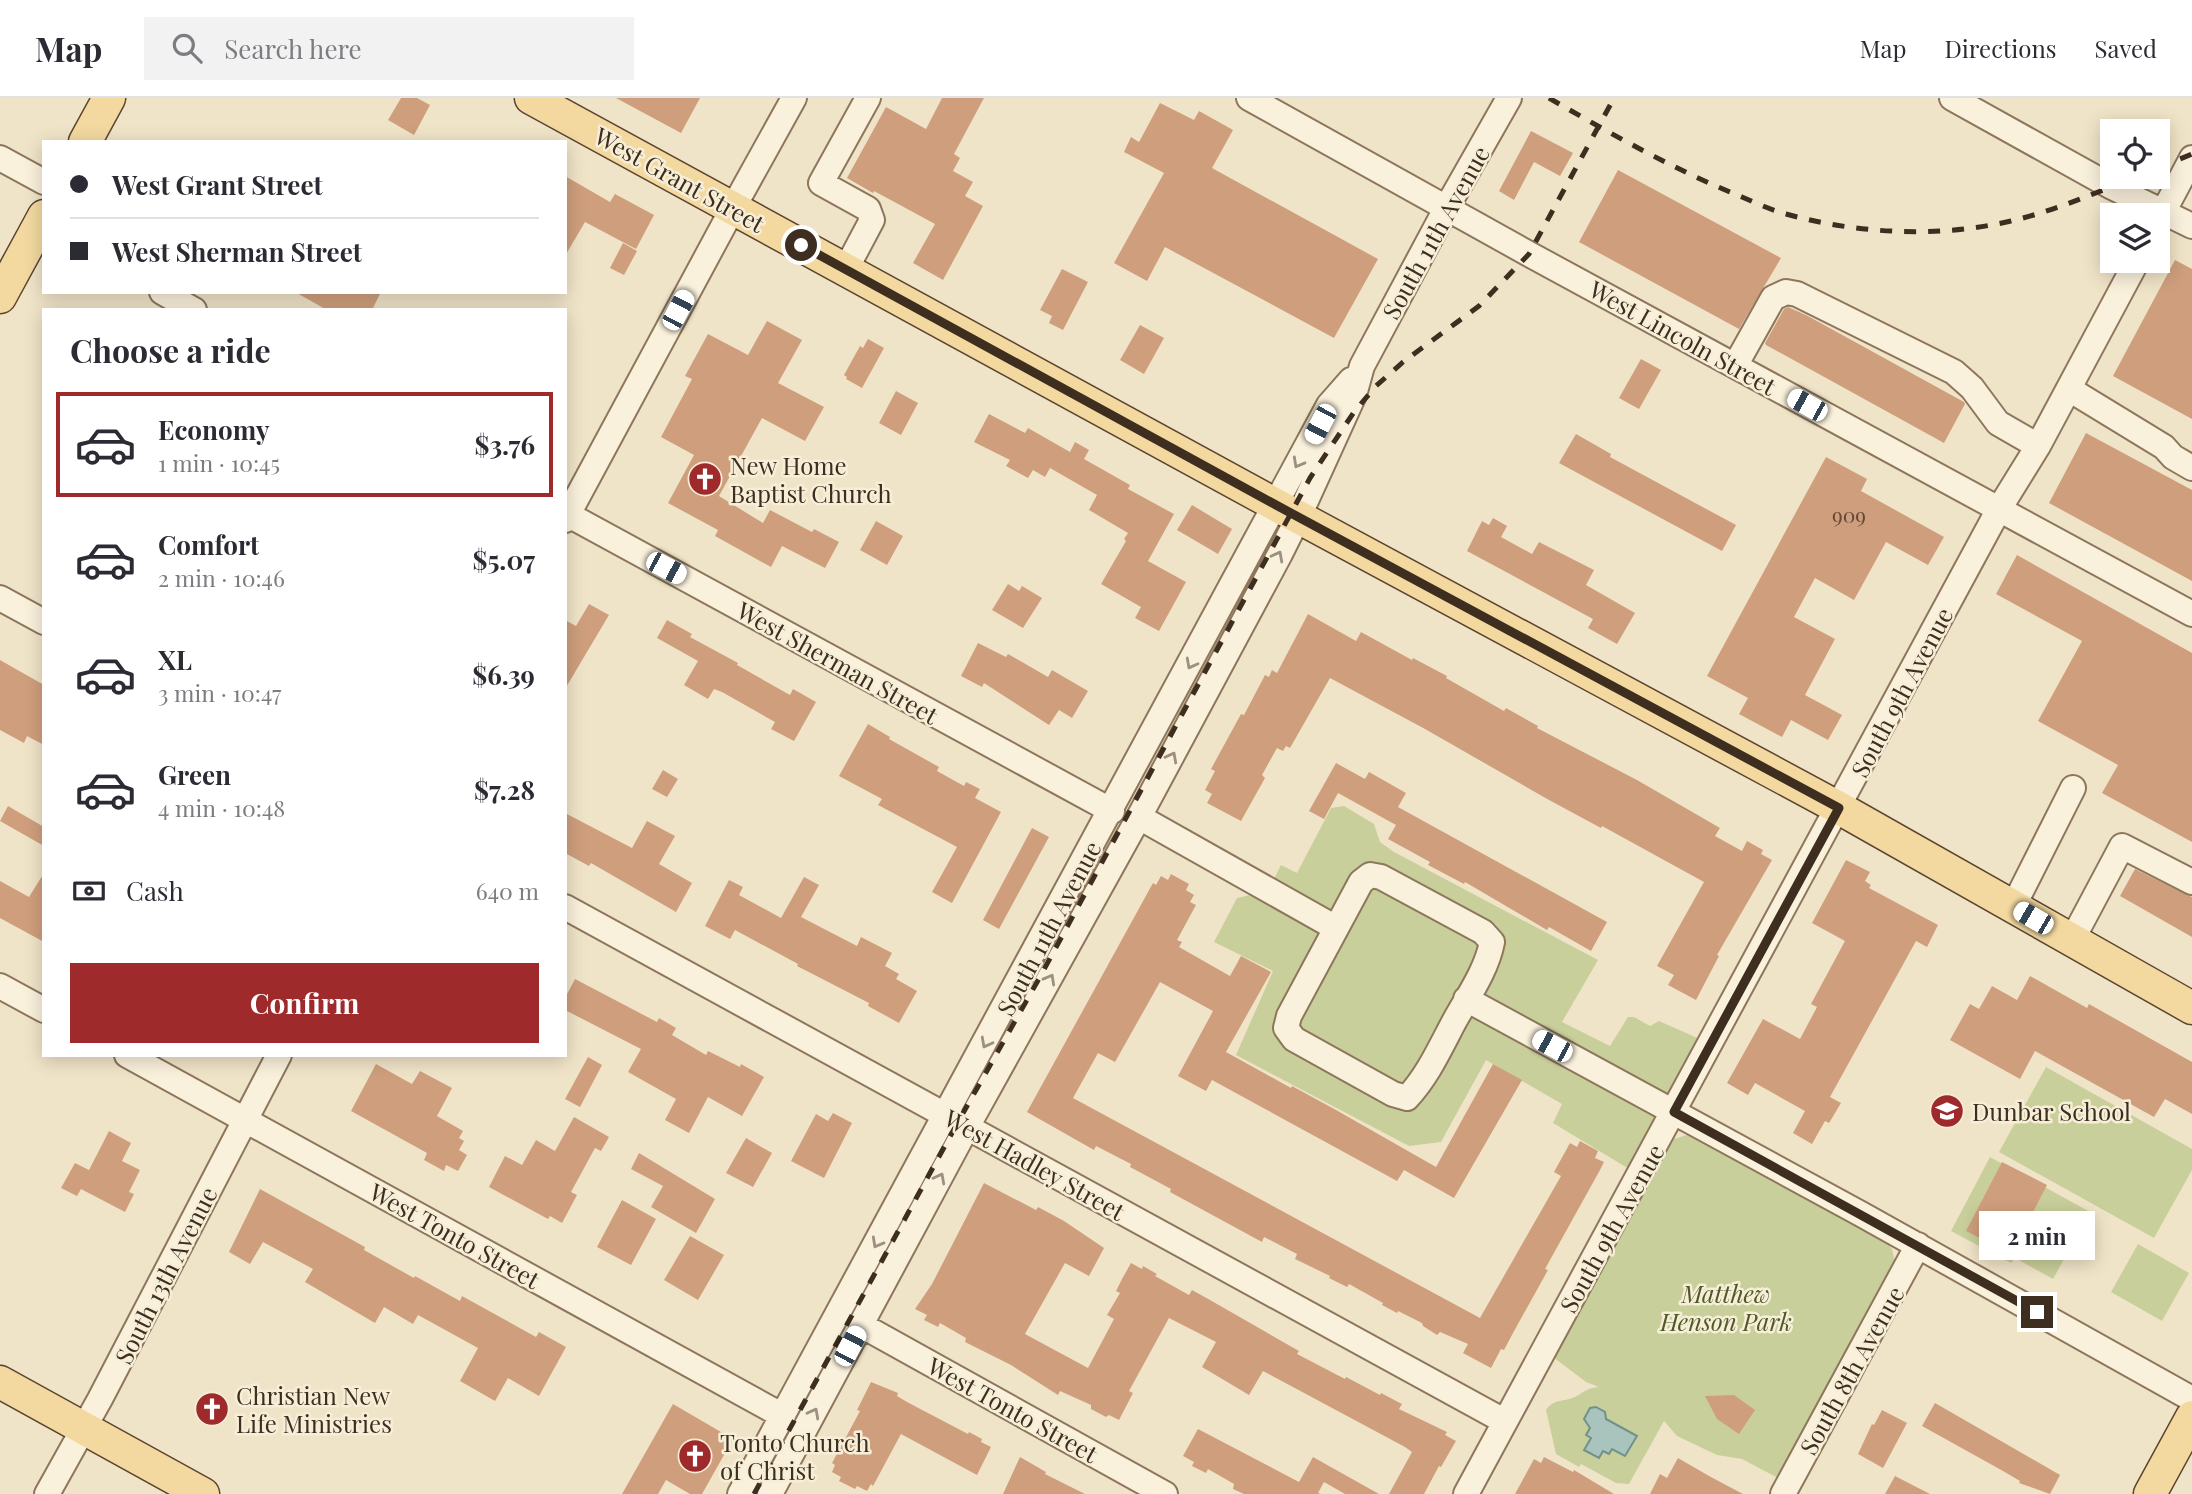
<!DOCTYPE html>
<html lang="en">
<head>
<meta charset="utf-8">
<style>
  body { margin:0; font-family:"Playfair Display",serif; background:#f2f2f3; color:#2b2b33; height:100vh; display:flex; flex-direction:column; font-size:26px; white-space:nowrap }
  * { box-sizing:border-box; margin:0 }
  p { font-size:23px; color:#7c7c81 }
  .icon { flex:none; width:38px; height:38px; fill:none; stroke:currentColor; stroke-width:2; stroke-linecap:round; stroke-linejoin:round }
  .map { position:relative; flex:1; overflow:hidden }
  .panel { position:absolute; left:42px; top:210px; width:525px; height:749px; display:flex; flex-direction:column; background:#fff; border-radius:0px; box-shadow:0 4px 18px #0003 }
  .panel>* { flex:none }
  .hud { position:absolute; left:42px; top:42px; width:525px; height:154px; border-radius:0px; box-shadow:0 4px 18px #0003; display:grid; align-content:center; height:154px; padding:0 28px; background:#fff }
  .controls { position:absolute; left:2100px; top:21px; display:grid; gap:14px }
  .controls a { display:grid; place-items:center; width:70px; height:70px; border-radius:0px; background:#fff; box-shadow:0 4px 18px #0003; font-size:35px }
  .end { position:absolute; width:32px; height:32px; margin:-16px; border:9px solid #3d2e20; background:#fff; box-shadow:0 0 0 4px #fff }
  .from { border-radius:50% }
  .bubble { position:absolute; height:49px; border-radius:0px; background:#fff; box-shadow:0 4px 18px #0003; font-size:23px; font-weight:700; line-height:49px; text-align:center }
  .car { position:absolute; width:21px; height:42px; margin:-21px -10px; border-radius:9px; box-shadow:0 0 5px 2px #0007; background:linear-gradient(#fff 24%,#345 0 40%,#fff 0 76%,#345 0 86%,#fff 0) }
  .hud b { display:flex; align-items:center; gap:24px; height:66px; font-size:26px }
  .hud b+b { border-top:2px solid #e1e1e2 }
  .hud i { width:18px; height:18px; background:#2b2b33 }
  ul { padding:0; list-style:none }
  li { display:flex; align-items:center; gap:21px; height:105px; margin:0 14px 10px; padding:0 14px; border:4px solid transparent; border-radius:0px }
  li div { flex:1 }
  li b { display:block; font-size:26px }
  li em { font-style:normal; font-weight:700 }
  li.selected { border-color:#9e2a2b }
  li>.icon { width:63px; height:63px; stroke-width:1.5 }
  h2 { padding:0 28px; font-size:32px; line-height:84px }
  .pay { display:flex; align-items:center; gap:18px; height:77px; padding:0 28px; font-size:26px }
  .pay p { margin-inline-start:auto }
  .cta { display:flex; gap:14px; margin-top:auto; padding:14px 28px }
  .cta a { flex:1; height:80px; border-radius:0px; background:#9e2a2b; color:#fff; font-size:28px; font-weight:700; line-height:80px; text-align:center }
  header { display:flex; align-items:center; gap:42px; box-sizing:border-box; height:98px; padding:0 35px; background:#fff; border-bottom:2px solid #e1e1e2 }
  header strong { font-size:33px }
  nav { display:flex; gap:38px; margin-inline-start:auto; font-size:24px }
  .search { width:490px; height:63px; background:#f2f2f3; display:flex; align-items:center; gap:18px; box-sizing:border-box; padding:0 24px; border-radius:0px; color:#7c7c81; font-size:26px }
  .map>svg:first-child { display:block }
  .green { fill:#c9cf9b }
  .water { fill:#a9c4bc; stroke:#6f938a; stroke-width:2 }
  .building { fill:#cf9f7d }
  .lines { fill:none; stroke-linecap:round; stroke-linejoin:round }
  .minor-casing { stroke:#8d765c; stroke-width:28 }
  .major-casing { stroke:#5b4430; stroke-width:35 }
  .minor { stroke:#faf1dc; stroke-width:24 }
  .major { stroke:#f3d9a0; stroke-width:32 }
  .rail { stroke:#3d2e20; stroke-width:5; stroke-dasharray:12 12; stroke-linecap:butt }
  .oneway { stroke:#9c907e }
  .route { stroke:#3d2e20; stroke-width:9 }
  .labels { text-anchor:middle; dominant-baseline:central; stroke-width:5; stroke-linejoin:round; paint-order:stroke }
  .number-label { font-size:21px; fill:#624a37 }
  .street-label { font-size:24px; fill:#3d2e20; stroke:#f7eed8 }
  .poi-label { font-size:24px; fill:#3d2e20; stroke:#f7eed8; text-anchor:start }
  .park-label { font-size:24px; font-style:italic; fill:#4d5a26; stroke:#f7eed8 }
</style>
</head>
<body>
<header>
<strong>Map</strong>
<div class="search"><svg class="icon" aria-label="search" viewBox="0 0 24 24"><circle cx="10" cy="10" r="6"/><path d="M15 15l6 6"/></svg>Search here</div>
<nav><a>Map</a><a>Directions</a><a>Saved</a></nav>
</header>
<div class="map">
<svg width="2192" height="1396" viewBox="0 0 2192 1396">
  <rect width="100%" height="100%" fill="#f0e4c8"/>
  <!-- green -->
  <path class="green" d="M1344,708L1374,726L1380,744L1394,754L1598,862L1562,924L1610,948L1628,919H1634L1650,928L1659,923L1711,946L1639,1077L1553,1025L1562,1006L1486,962L1441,1044L1409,1048L1236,957L1273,873L1214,844L1237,800L1268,793L1281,767L1297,775L1331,710Z
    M2046,969L2192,1051V1072L2154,1140L1999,1054Z
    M1687,1037L1888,1146L1892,1151L1895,1165L1778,1380L1742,1361L1717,1357L1677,1338L1664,1323L1629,1386L1616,1385L1581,1366L1579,1369L1556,1356L1546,1312C1554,1301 1561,1304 1572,1300C1582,1297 1584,1290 1599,1289L1586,1284L1553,1259L1674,1041Z
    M1990,1059L2090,1114L2053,1181L2015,1160L2011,1165L1951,1133Z
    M2138,1146L2189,1175L2162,1223L2111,1194Z"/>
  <!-- water -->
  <path class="water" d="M1596,1309L1605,1314L1606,1321L1637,1338L1625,1358L1612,1351L1609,1356L1603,1353L1599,1360L1584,1352L1591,1340L1586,1337L1590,1330L1584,1321L1590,1310Z"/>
  <!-- building -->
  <path class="building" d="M401,0H417L430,7L414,37L388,22Z
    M616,0H700L681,35Z
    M942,0H984L954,56L960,60L953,73L973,84L965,98L983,108L943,182L913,165L935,126L874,93L873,95L847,80L886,9L926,31Z
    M1160,5L1194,22L1199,13L1233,32L1212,70L1378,161L1334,240L1165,149L1147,183L1114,165L1164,75L1124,54L1131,39L1139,44Z
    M1531,33L1573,55L1560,78L1534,64L1514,102L1499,93Z
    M1618,72L1781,160L1739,231L1579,144Z
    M565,78L610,104L615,96L654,117L636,151L585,124L565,158Z
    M623,145L637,153L624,177L610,170Z
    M2175,162L2192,171V321L2113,278Z
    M1062,171L1088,184L1063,232L1049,225L1052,218L1040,212Z
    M295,194H381L372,212H327Z
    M1788,209L1806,217L1964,304L1965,306L1944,345L1766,247L1765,245L1784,211Z
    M767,223L802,242L778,285L824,309L805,343L762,320L719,398L763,425L770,412L812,434L814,431L839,444L825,470L782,448L771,469L715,438L718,432L668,405L694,357L661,339L692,281L685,278L708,236L748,257Z
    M1140,227L1164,240L1144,276L1120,262Z
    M868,241L884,250L862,290L846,281L847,279L844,277L860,248L863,250Z
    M1641,261L1661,272L1639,311L1619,300Z
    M896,293L918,305L901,337L879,325Z
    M989,316L1025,335L1028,330L1070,354L1075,344L1089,352L1084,361L1130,387L1128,391L1174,416L1148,463L1186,484L1159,533L1135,520L1141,509L1101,486L1126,443L1124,441L1128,435L1089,412L1097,397L1050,370L1045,379L1033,372L1028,380L1006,368L1010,362L974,344Z
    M2086,335L2192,392V483L2049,405Z
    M1576,336L1611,356L1610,359L1736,427L1722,453L1559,365Z
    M1826,359L1867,381L1861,393L1944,439L1928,467L1886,444L1854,502L1815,480L1794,519L1835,541L1805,597L1842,617L1828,642L1791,622L1782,639L1739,616L1748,600L1707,578Z
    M1192,407L1232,431L1218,456L1177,432Z
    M1493,420L1507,428L1501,439L1532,456L1539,444L1594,472L1586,487L1635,515L1617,546L1588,530L1593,521L1467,453L1482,423L1489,427Z
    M876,423L903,438L887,467L860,452Z
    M2017,457L2192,555V744L2102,695L2118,667L2038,623L2082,543L1996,496Z
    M1008,486L1019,493L1022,488L1042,500L1023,530L992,512Z
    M589,506L609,517L565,591V522L576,528Z
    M1308,516L1356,543L1361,534L1412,562L1413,560L1447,578L1446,580L1504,613L1506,610L1538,628L1537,630L1637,682L1720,730L1715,738L1742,753L1747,743L1763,752L1761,756L1772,762L1717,857L1719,858L1696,902L1668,887L1674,877L1657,868L1704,784L1602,728L1601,730L1549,702L1425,631L1330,580L1290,650L1286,648L1283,653L1277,650L1262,677L1265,680L1241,723L1207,705L1212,696L1205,692L1215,673L1211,671L1241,616L1244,617L1265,577L1269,579L1272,572L1277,575Z
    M667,522L692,536L690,539L738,565L737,567L790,597L793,591L816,604L794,643L771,631L775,624L722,594L714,591L708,601L684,587L698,563L657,540Z
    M978,545L1006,559L1008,556L1048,579L1052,572L1088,593L1072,620L1059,612L1049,627L984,585L982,589L961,578Z
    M0,562L44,587V647L27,638L24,645L0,632Z
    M868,626L890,639L889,641L939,669L937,673L964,688L966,684L980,691L975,700L1001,714L952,805L932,794L957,749L878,707L882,701L839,678Z
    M1336,665L1365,681L1369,674L1406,695L1398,709L1607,824L1591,853L1549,829L1547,832L1465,784L1464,786L1428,767L1430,764L1388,741L1396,727L1338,695L1324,721L1309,713Z
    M663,672L678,681L667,699L652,691Z
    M8,708L44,729V748L0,723Z
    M565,715L632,750L647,723L675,738L659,766L692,785L676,814L591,765L589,768L565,755Z
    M1032,730L1049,739L999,831L983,822Z
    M1846,762L1870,774L1865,783L1871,787L1869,790L1938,827L1927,849L1916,843L1830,999L1841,1005L1829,1025L1825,1023L1812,1046L1793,1035L1805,1013L1755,985L1748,997L1727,985L1763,921L1800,941L1817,909L1811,906L1845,843L1812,825Z
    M2135,771L2192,799V839L2120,798Z
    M44,775V844L0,820V783L29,799Z
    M1171,776L1189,786L1186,792L1194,797L1190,804L1196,807L1177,842L1182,844L1179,849L1230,878L1241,858L1271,874L1226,954L1291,990L1292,988L1336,1012L1436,1069L1493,966L1522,982L1454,1100L1404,1072L1397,1083L1212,982L1206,993L1178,978L1213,913L1160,884L1115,964L1098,955L1073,1000L1480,1220L1561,1078L1554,1074L1570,1045L1577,1049L1580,1043L1598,1053L1595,1060L1604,1064L1600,1072L1545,1171L1548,1172L1513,1235L1504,1252L1501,1251L1491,1270L1463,1255L1468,1246L1440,1234L1437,1237L1423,1228L1422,1225L1398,1213L1397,1215L1382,1207L1383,1205L1349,1186L1347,1189L1329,1180L1330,1178L1295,1161L1297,1156L1264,1139L1262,1144L1170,1094L1171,1091L1130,1069L1131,1066L1096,1048L1094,1052L1027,1014L1153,785L1156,787L1161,778L1168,782Z
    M804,779L819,787L801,819L857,848L861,839L892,855L885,868L899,876L896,881L917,893L899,925L868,908L869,905L797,868L798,866L735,832L730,841L705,828L729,782L743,789L739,797L781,820Z
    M2030,878L2087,910L2089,906L2192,964V1016L2165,1001L2154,1019L2035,953L2020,981L1950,942L1970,906L1979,911L1992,888L2017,902Z
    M575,881L657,924L659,920L676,930L672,937L706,957L708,953L740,969L741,966L764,979L742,1018L708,999L689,1035L665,1022L676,1001L628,974L641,951L565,912V900Z
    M588,959L602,967L580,1009L565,1001Z
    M376,966L412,986L420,973L452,990L437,1018L463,1033L459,1040L464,1043L459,1052L467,1057L458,1073L446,1067L444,1073L424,1062L427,1055L351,1013Z
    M833,1015L852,1025L824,1080L791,1063L816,1016L828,1023Z
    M574,1019L609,1039L601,1053L595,1050L571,1094L577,1097L562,1125L550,1118L548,1121L489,1089L505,1058L522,1067L536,1042L555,1053Z
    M109,1033L131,1045L122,1063L140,1072L129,1094L134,1096L125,1114L81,1091L77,1098L61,1090L75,1065L89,1072Z
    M746,1040L772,1055L753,1089L726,1075Z
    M639,1055L715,1101L696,1135L651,1109L663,1088L631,1071Z
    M2002,1064L2047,1087L2011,1156L1966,1133Z
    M984,1085L1036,1112L1038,1109L1064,1123L1104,1150L1089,1178L1065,1165L1025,1236L1088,1270L1114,1221L1107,1217L1120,1195L1116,1193L1122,1181L1131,1165L1142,1171L1143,1168L1157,1176L1155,1178L1189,1197L1192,1192L1210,1202L1299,1253L1297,1256L1345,1281L1346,1279L1380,1297L1381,1295L1402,1306L1399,1311L1447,1334L1445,1337L1456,1343L1445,1362L1441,1369L1439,1368L1424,1396H1389L1412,1354L1405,1349L1263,1273L1249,1297L1202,1269L1216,1244L1169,1220L1129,1293L1133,1295L1119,1322L1109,1317L1106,1319L1091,1311V1307L1060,1293L1058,1297L1011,1267L965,1244L966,1240L940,1225L938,1229L924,1222L927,1217L915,1211L932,1186Z
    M260,1091L365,1149L364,1152L414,1180L415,1178L460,1203L462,1198L536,1239L539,1234L566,1249L539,1298L508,1280L495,1303L460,1283L478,1250L418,1217L413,1226L384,1209L375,1225L305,1184L313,1171L263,1144L250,1166L229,1154Z
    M622,1102L656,1121L631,1167L597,1149Z
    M690,1138L724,1157L698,1202L664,1182Z
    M871,1284L898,1295L897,1298L907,1304L968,1336L969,1334L982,1341L981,1344L991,1349L977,1377L901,1336L873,1388L871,1386L867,1393L857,1388L855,1391L839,1383L841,1379L832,1374L835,1367L832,1365L860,1313L857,1312Z
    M1734,1297L1755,1312L1739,1336L1717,1321L1705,1298Z
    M1935,1305L2060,1377L2050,1396L2019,1385L2020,1383L2003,1373L1922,1328Z
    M673,1306L733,1341L702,1396H690L666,1382L658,1396H622Z
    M1882,1312L1907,1325L1883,1370L1858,1356L1872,1326L1874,1327Z
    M1198,1331L1299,1384L1313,1359L1379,1396H1345L1324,1384L1318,1395L1321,1396H1244L1233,1391L1234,1386L1208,1371L1206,1375L1192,1368L1194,1364L1183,1358Z
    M1020,1359L1046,1374L1045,1376L1085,1396H1003Z
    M1544,1359L1573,1374L1574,1372L1614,1396H1515L1534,1361L1541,1365Z
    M1678,1360L1709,1378L1743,1396H1650L1660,1376L1667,1380Z
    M1895,1378L1930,1396H1885Z"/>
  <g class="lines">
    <!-- minor casing -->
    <g class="minor-casing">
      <path id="minor" d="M1249,0L1529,156L2192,516
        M1952,0L2112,89L2192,128
        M0,60L44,84
        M2158,124L2192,60
        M846,171L872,122L868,111L821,85L868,0
        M162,194L194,212
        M1735,268L1773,200L1786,194L1797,196L1954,274L1972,290L1998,325L2038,348
        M2069,291L2164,349L2173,359L2192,370
        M565,415L1112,713
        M565,422L733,110L794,0
        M0,500L44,524
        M1139,719L1336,830
        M1370,777L1381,779L1483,834L1492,844C1487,871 1469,897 1455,922C1441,948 1428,978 1407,1000L1393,996L1294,941L1286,930L1289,918L1361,784Z
        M565,809L1504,1323
        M2013,809L2073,690
        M2072,842L2122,748L2192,784
        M0,888L44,912
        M1466,901L1861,1116L2192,1301
        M127,957L783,1318
        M861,1227L1165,1396
        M47,1396L100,1301L279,957
        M740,1396L1329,307L1351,282
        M770,1396L967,1029L1139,719L1280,456L1299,418L1354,297L1362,268L1447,109L1509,0
        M1466,1396L1999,411L2038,348L2137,163
        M1783,1396L1918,1147"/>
    </g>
    <!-- major casing -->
    <g class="major-casing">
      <path id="major" d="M531,0L1276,407L1839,710L2192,910
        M85,44L109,0
        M0,199L44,118
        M0,1284L203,1396
        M2150,1396L2192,1319"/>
    </g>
    <!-- minor -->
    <use href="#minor" class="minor"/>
    <!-- major -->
    <use href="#major" class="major"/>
    <!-- rail -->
    <path class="rail" d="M1549,0C1611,36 1675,72 1742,99C1756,105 1771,112 1786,116C1859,136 1937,140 2011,123C2054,113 2095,95 2136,79
      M2158,70L2192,56
      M754,1396L958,1024L1041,877L1310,380L1354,314L1376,288L1403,264L1479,208L1529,156L1614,0"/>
  </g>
  <!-- one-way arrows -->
  <defs><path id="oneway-chevron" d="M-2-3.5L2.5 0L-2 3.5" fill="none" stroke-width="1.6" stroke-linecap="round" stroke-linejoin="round" transform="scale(1.75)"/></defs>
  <g class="oneway">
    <use href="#oneway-chevron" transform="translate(1298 365) rotate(119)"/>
    <use href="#oneway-chevron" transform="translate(1278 458) rotate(-62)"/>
    <use href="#oneway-chevron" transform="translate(1191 566) rotate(118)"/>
    <use href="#oneway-chevron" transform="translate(1172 659) rotate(-62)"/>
    <use href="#oneway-chevron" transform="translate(1050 881) rotate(-61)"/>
    <use href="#oneway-chevron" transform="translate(986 945) rotate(118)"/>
    <use href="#oneway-chevron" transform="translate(940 1080) rotate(-62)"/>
    <use href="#oneway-chevron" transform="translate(877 1145) rotate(119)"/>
    <use href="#oneway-chevron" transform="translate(814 1315) rotate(-62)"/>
  </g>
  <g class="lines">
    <!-- route -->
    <path class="route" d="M801,147L1276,407L1839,710L1674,1014L2037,1214"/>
  </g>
  <!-- icons -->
  <defs>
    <g id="church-disc" transform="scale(1.75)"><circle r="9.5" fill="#9e2a2b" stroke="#f7eed8"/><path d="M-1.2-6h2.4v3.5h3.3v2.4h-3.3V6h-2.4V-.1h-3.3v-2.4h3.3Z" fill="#fff"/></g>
    <g id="school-disc" transform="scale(1.75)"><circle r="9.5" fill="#9e2a2b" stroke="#f7eed8"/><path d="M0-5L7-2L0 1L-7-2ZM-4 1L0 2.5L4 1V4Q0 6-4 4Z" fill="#fff"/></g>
  </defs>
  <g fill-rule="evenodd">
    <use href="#church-disc" x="705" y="381"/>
    <use href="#school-disc" x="1947" y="1013"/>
    <use href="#church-disc" x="212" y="1311"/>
    <use href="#church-disc" x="695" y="1358"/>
  </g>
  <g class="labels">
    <!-- number labels -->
    <g class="number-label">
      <text x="1849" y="416">909</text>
    </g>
    <!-- street labels -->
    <g class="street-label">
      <text transform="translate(680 81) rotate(29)">West Grant Street</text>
      <text transform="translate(1435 134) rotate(-61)">South 11th Avenue</text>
      <text transform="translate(1683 239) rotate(29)">West Lincoln Street</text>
      <text transform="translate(838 564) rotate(29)">West Sherman Street</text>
      <text transform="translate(1901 594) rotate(-62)">South 9th Avenue</text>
      <text transform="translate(1048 830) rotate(-62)">South 11th Avenue</text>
      <text transform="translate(1035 1066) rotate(29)">West Hadley Street</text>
      <text transform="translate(1611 1130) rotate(-61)">South 9th Avenue</text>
      <text transform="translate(455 1137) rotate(29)">West Tonto Street</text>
      <text transform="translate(165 1177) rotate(-63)">South 13th Avenue</text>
      <text transform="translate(1851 1272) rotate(-61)">South 8th Avenue</text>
      <text transform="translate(1013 1311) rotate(29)">West Tonto Street</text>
    </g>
    <!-- poi labels -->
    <g class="poi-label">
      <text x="730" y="367">New Home<tspan x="730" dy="28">Baptist Church</tspan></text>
      <text x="1972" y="1013">Dunbar School</text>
      <text x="236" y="1297">Christian New<tspan x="236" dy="28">Life Ministries</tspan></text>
      <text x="720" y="1344">Tonto Church<tspan x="720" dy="28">of Christ</tspan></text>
    </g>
    <!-- park labels -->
    <g class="park-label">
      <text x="1726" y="1195">Matthew<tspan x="1726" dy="28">Henson Park</tspan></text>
    </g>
  </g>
</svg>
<div class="controls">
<a><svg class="icon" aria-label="locate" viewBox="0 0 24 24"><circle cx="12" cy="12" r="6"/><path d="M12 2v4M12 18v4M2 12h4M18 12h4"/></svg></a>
<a><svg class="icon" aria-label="layers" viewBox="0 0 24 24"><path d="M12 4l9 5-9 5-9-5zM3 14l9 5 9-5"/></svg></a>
</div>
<i class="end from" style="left:801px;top:147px"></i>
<i class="end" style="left:2037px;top:1214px"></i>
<div class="bubble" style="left:1979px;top:1113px;width:116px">2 min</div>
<i class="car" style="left:678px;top:212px;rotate:28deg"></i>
<i class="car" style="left:1807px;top:307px;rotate:299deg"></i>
<i class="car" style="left:1320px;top:326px;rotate:208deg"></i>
<i class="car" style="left:666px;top:470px;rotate:118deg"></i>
<i class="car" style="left:2033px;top:820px;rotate:300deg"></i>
<i class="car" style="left:1552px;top:948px;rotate:298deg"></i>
<i class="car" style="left:850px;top:1248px;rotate:28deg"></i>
<div class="hud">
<b><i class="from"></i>West Grant Street</b>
<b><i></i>West Sherman Street</b>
</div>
<section class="panel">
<h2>Choose a ride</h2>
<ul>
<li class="selected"><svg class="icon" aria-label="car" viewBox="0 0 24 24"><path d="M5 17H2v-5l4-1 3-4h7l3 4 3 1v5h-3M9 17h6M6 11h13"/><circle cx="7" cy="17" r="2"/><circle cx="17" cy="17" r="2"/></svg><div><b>Economy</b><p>1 min · 10:45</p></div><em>$3.76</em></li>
<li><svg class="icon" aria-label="car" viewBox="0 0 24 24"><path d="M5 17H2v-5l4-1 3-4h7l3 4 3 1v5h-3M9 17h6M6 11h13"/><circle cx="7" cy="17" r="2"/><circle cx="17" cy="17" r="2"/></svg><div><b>Comfort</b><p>2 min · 10:46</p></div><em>$5.07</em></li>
<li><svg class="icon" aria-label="car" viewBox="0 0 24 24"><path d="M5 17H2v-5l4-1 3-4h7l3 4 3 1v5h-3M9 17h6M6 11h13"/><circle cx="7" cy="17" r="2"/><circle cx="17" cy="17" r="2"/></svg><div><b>XL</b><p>3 min · 10:47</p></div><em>$6.39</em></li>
<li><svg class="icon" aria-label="car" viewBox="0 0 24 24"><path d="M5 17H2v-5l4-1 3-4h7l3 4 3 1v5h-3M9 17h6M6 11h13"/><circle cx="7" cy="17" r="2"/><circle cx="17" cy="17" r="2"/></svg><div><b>Green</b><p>4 min · 10:48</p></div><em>$7.28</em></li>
</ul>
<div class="pay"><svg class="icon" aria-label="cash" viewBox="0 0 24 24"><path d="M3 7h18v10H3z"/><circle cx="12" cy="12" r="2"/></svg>Cash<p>640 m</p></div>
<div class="cta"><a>Confirm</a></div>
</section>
</div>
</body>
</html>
